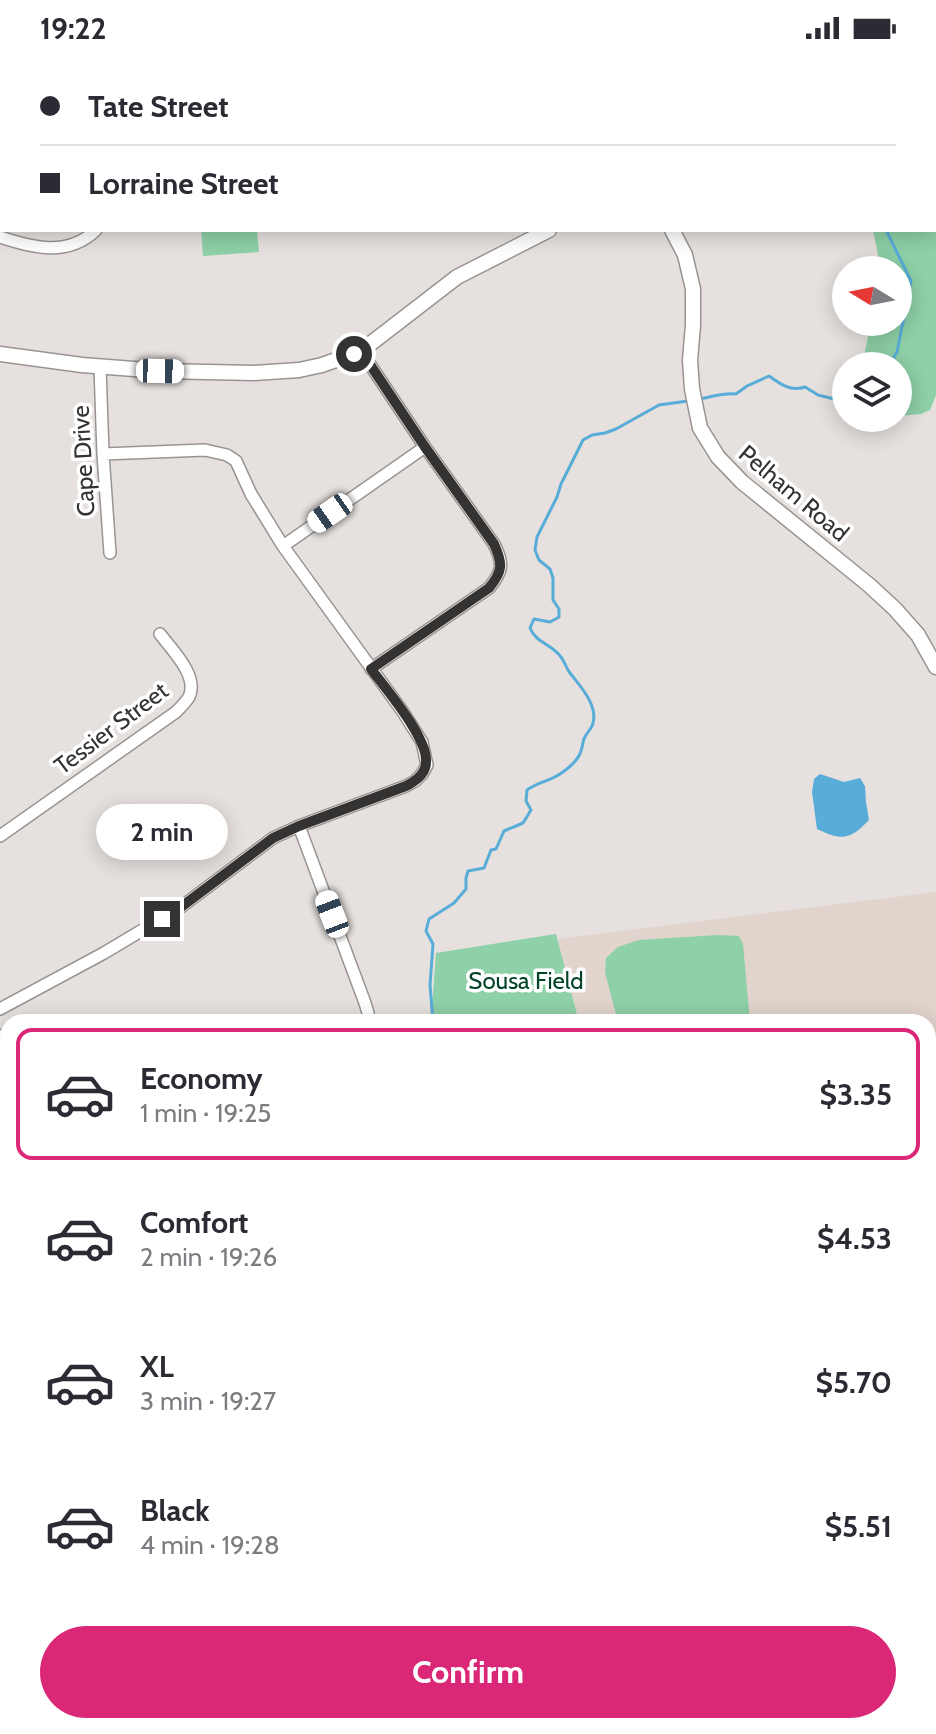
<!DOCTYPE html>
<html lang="en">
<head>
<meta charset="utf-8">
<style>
  body { margin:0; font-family:Cabin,sans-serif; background:#f2f2f3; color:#2b2b33; height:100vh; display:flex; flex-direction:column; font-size:30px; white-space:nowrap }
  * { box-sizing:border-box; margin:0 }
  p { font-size:26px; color:#7c7c81 }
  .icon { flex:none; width:44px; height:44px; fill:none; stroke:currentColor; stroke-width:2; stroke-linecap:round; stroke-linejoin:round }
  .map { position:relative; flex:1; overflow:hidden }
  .sheet { position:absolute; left:0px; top:958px; width:936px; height:720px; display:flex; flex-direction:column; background:#fff; border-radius:24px 24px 0 0; box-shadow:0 4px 20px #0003 }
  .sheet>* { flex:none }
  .guide { position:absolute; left:0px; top:0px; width:936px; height:176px; box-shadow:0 4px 20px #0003; display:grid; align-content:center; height:176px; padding:0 40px; background:#fff }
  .needle { width:52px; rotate:280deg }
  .tools { position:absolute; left:832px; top:200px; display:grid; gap:16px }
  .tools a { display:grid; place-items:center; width:80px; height:80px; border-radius:50%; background:#fff; box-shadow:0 4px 20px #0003; font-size:40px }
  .end { position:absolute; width:36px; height:36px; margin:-18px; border:10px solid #353332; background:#fff; box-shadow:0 0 0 4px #fff }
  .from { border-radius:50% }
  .bubble { position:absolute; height:56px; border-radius:28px; background:#fff; box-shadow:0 4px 20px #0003; font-size:26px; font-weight:800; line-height:56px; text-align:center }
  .car { position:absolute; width:24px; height:48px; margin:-24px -12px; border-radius:10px; box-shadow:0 0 6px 2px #0007; background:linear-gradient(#fff 24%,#345 0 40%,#fff 0 76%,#345 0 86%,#fff 0) }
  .guide b { display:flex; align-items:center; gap:28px; height:76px; font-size:30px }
  .guide b+b { border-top:2px solid #e1e1e2 }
  .guide i { width:20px; height:20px; background:#2b2b33 }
  ul { padding:14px 0 0; list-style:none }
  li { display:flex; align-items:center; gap:24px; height:132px; margin:0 16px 12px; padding:0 24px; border:4px solid transparent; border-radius:16px }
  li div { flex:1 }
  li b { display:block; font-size:30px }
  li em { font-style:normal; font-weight:800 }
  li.selected { border-color:#db2777 }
  li>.icon { width:72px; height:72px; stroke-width:1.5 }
  .cta { display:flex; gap:16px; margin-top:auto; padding:16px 40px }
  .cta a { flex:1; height:92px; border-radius:48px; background:#db2777; color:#fff; font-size:32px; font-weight:800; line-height:92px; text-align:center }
  .status { display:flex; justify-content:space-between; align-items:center; height:56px; padding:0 40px; background:#fff; direction:ltr }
  .status svg { height:22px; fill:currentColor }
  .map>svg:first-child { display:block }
  .built { fill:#e1d4cd }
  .green { fill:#8ed0a7 }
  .water { fill:#58acd8 }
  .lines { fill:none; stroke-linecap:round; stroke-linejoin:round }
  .stream { stroke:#58acd8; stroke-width:3 }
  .minor-casing { stroke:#999491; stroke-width:14 }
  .tertiary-casing { stroke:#999491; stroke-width:17 }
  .primary-casing { stroke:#b27c61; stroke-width:21 }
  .minor { stroke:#fff; stroke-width:11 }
  .tertiary { stroke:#fff; stroke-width:14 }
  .primary { stroke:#f9c8af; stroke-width:18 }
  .route { stroke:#353332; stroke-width:10 }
  .labels { text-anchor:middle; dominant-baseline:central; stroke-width:7; stroke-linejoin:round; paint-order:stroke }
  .street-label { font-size:24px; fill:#353332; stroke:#fff }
  .park-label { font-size:24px; fill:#024427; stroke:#fff }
</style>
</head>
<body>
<div class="status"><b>19:22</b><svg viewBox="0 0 49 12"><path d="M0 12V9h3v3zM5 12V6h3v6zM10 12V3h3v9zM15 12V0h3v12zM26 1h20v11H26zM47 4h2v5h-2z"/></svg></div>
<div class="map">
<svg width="936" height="1678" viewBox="0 0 936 1678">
  <rect width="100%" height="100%" fill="#e6e1de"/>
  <!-- built -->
  <path class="built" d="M936,836V1118L928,1121V966H579L557,883Z"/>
  <!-- green -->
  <path class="green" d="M934,139L936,146V339L930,354L921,358L898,360V310H862L871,266H898V214H881L873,174H934Z
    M201,174H257L259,196L203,200Z
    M556,878L579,966H431L436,897Z
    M718,879L739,880L743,888L750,966H618L605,916L606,902L618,891L639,884Z
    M936,1118V1247L928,1231V1121Z"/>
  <!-- water -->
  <path class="water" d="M820,718L844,726L860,722L865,730L866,746L869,764C850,784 842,785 817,773L812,736L814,723Z"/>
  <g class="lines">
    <!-- stream -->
    <path class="stream" d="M896,2L897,0
      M886,174L911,225L897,296L889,310
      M699,343C713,341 723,336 736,338L747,330L769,320C780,328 791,336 805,331L818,339L846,346
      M433,966L430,929L433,888L426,875L429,863L454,847L466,833V822L468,815L484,812L491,794L496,793L504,775L523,767L531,754L526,745L527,734C540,725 548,726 560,718C569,712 578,705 581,695C582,693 583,685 584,683C586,677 592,673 593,667C598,649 580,630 570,617C566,612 565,606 561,601C552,588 536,587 530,572L534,563L550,566L559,561V553L553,544V522L550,513L539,504L535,494L537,481L557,441L561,428L583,384L592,379L605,377L616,373L659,349L688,345
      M133,1678L154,1670"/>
    <!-- minor casing -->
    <g class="minor-casing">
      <path id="minor" d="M0,4L2,5
        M0,181C33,192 68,201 96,174
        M361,295L425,391L494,488C504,508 503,515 489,532L371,613
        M100,311L103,398L110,497
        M283,490L425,391
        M299,770L365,947L368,957L367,966
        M0,780L176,656C180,652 186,646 189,641C199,620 172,594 160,578
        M0,953L104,897L181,851L273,782L299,770L406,730L415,725L422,718L427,709L422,686L403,656L283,490L251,438L236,405L227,399L205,394L103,398
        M0,1101L8,1098
        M0,1302L8,1324
        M928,1600L936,1602
        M249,1670L252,1678
        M601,1670L606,1678"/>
    </g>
    <!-- tertiary casing -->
    <g class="tertiary-casing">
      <path id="tertiary" d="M675,2V0
        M672,174L685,199L693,233V269L690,304L692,333L700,372L718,401L742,426L869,529L895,553L918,579L936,611
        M0,298L82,309L160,315L254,317L299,314L322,309L361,295L457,221L549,174
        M0,981L8,1001
        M0,1414L8,1406"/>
    </g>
    <!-- primary casing -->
    <g class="primary-casing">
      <path id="primary" d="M928,1290L936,1288
        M0,1523L8,1521"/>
    </g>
    <!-- minor -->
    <use href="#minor" class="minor"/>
    <!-- tertiary -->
    <use href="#tertiary" class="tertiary"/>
    <!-- primary -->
    <use href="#primary" class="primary"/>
  </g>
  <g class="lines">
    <!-- route -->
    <path class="route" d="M162,863L181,851L273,782L299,770L406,730C416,725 426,718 426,706C428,682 386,633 371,613L489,532C503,515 503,508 494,488L425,391L361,295L354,298"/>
  </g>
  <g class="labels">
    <!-- street labels -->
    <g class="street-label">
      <text transform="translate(83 405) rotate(-93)">Cape Drive</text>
      <text transform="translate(794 437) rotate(40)">Pelham Road</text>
      <text transform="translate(111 672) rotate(-37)">Tessier Street</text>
    </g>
    <!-- park labels -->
    <g class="park-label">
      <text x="526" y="924">Sousa Field</text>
    </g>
  </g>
</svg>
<div class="tools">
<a><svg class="needle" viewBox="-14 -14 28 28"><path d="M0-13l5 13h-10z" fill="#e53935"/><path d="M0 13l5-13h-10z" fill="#7c7c81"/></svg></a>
<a><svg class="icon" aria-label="layers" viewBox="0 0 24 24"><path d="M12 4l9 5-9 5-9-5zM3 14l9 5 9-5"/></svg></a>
</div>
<i class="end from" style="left:354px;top:298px"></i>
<i class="end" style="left:162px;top:863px"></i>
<div class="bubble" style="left:96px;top:748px;width:132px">2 min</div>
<i class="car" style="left:160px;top:315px;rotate:91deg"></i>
<i class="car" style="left:330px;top:457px;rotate:235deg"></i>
<i class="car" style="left:332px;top:858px;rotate:339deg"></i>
<div class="guide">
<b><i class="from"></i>Tate Street</b>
<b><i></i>Lorraine Street</b>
</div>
<section class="sheet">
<ul>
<li class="selected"><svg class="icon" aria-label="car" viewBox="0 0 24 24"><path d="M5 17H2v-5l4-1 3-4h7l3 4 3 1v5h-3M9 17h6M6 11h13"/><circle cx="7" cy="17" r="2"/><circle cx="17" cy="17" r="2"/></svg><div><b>Economy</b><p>1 min · 19:25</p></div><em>$3.35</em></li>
<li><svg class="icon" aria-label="car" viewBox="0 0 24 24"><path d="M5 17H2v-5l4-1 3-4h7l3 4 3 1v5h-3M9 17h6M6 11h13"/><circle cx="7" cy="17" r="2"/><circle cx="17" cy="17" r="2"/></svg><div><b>Comfort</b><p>2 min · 19:26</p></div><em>$4.53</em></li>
<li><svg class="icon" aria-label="car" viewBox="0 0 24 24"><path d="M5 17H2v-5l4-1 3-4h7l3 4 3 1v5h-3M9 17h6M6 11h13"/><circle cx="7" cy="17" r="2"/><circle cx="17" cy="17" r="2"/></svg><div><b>XL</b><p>3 min · 19:27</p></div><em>$5.70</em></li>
<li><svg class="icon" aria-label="car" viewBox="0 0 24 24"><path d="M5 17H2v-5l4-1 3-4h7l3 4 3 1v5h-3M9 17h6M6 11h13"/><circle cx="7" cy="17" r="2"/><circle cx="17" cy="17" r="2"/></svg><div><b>Black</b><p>4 min · 19:28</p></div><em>$5.51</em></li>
</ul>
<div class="cta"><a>Confirm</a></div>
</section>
</div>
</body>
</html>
